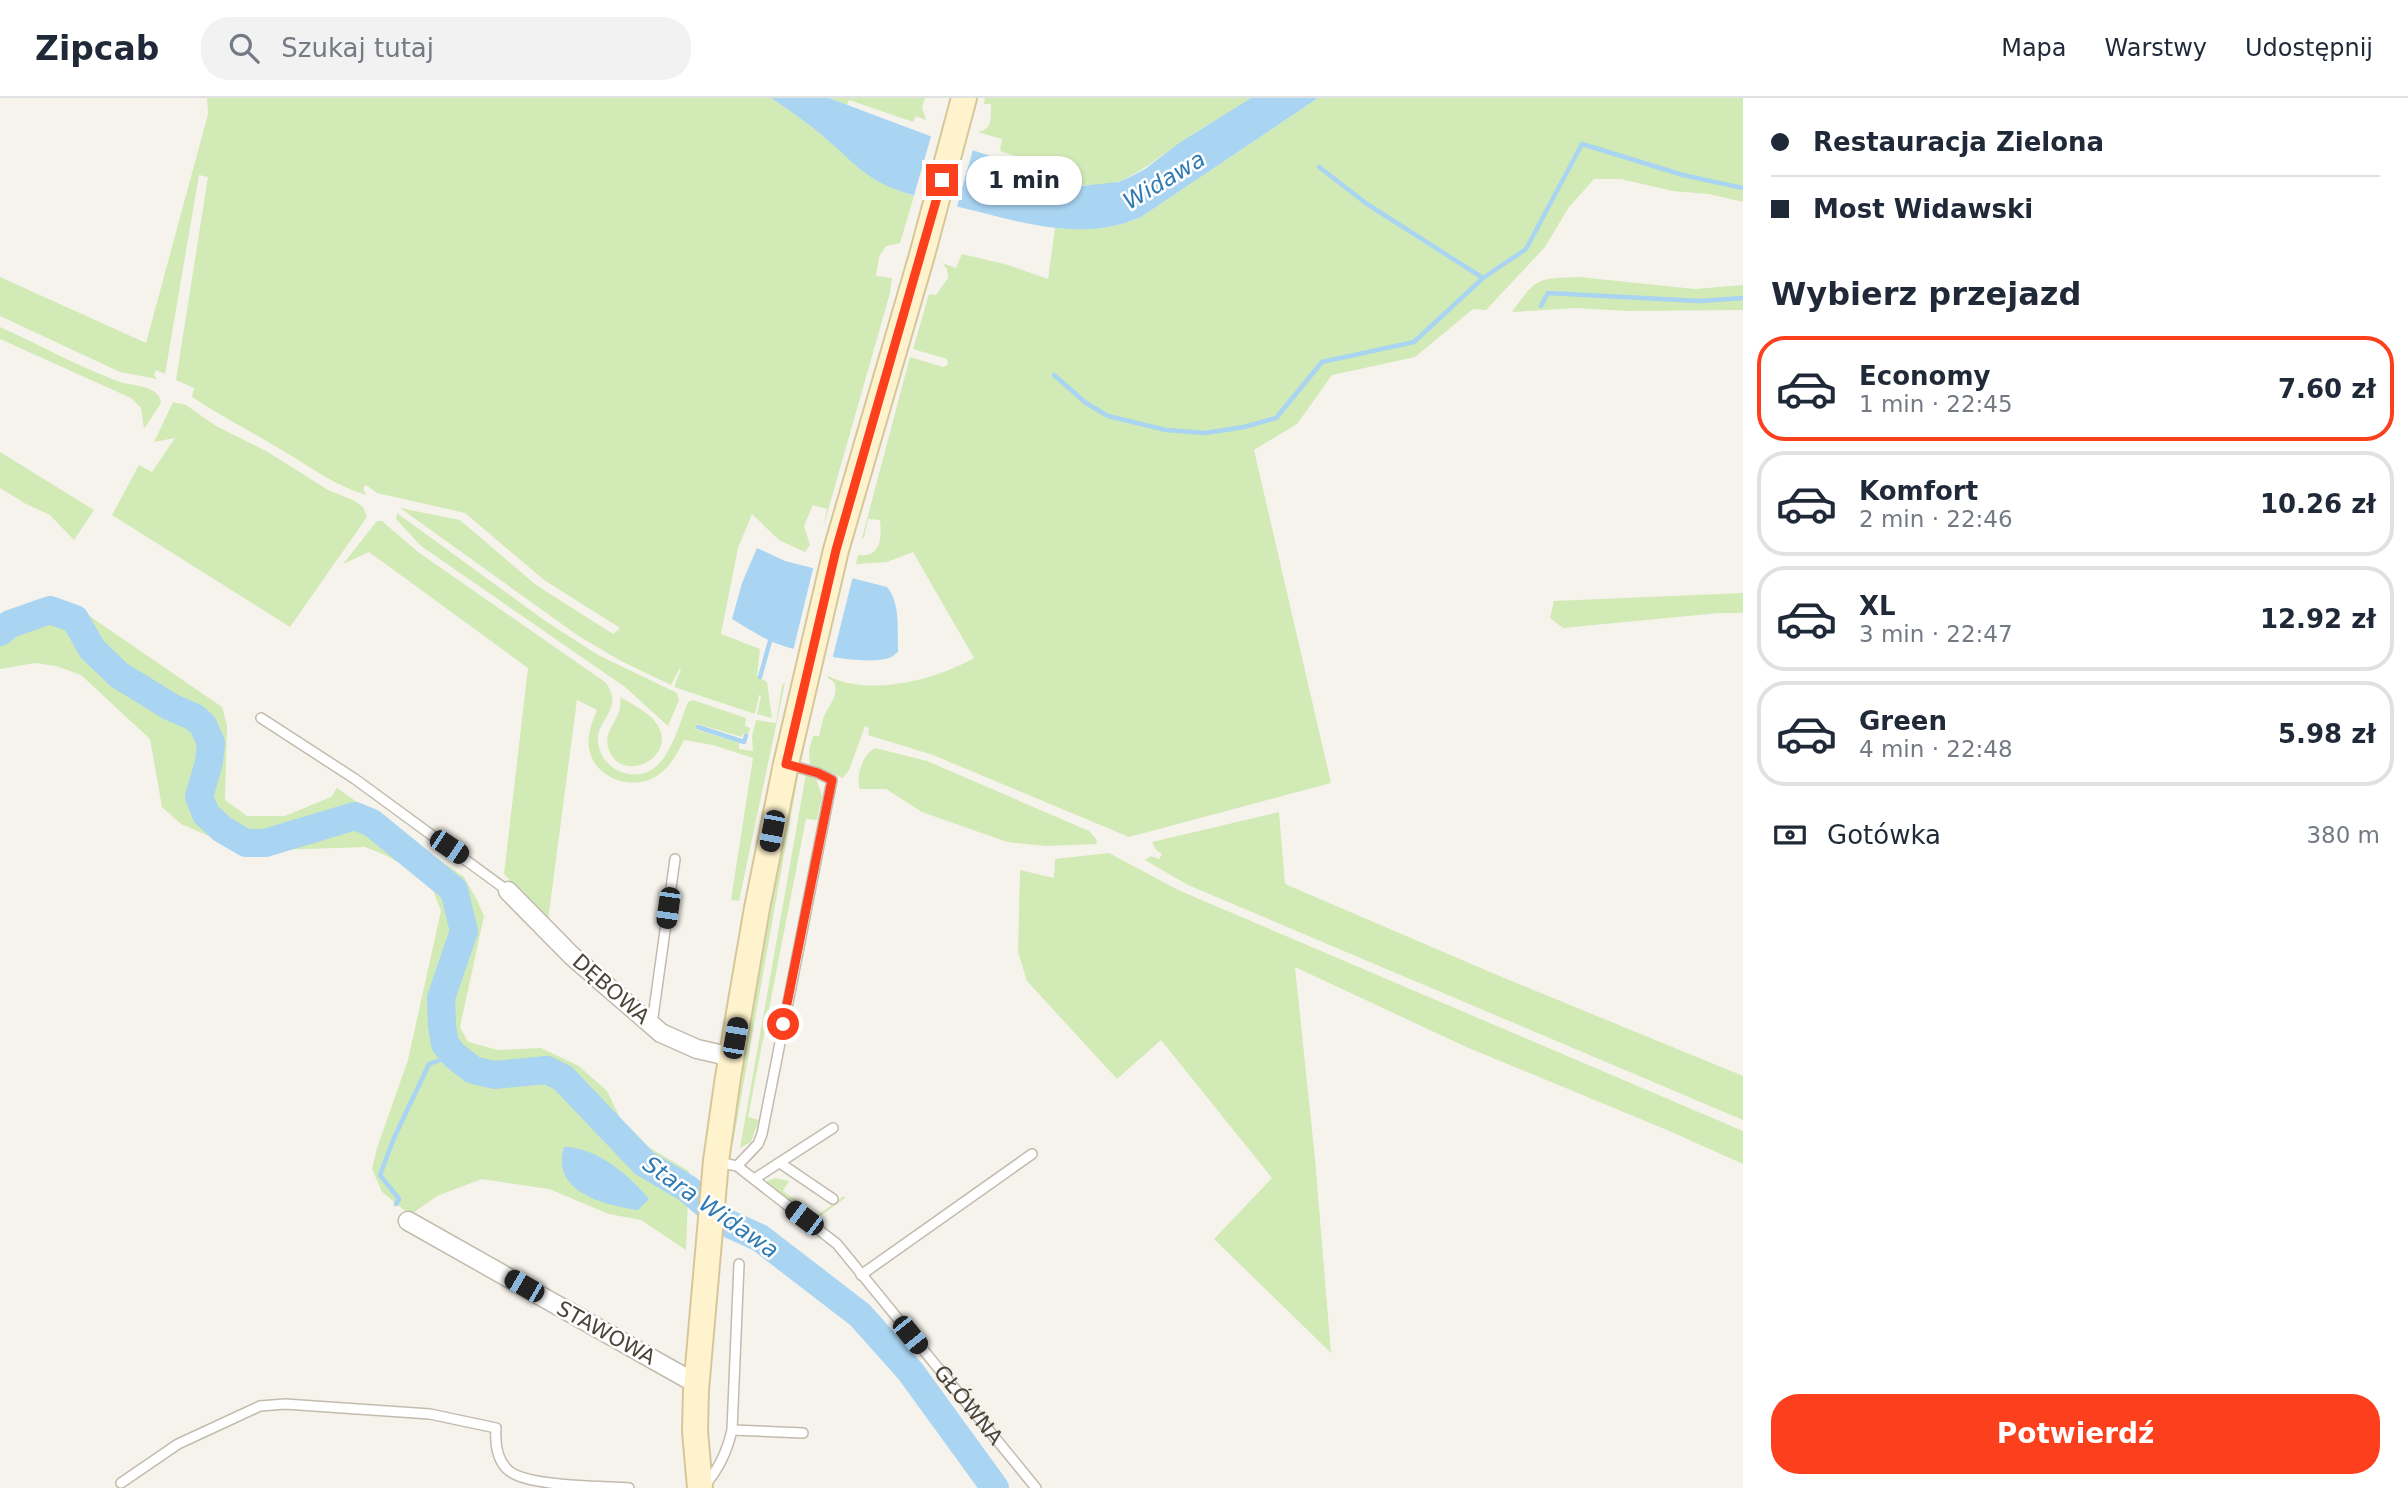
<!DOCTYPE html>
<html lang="pl">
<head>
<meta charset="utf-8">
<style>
  body { margin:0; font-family:"DejaVu Sans",sans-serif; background:#f2f2f3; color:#1f2937; height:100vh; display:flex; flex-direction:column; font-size:26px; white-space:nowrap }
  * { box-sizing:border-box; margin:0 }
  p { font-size:23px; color:#747a83 }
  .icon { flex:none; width:38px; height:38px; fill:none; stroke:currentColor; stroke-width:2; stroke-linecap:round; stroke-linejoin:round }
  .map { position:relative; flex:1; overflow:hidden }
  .sheet { display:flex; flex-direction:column; background:#fff; width:665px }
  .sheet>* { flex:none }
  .banner { display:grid; align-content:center; height:154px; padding:0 28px; background:#fff }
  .end { position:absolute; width:32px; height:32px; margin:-16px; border:9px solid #fc3f1d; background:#fff; box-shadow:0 0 0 4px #fff }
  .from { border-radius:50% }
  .bubble { position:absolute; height:49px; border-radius:24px; background:#fff; box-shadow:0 2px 5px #0004; font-size:23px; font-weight:800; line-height:49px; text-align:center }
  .car { position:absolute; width:21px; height:42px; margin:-21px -10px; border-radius:9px; box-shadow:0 0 5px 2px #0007; background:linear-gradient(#222 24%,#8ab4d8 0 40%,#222 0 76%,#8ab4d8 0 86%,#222 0) }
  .banner b { display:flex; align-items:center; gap:24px; height:66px; font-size:26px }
  .banner b+b { border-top:2px solid #e0e1e3 }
  .banner i { width:18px; height:18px; background:#1f2937 }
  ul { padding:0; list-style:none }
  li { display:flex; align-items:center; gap:21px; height:105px; margin:0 14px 10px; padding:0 14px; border:4px solid #e0e1e3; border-radius:28px }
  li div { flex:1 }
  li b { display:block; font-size:26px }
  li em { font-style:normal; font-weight:800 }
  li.current { border-color:#fc3f1d }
  li>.icon { width:63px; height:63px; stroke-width:1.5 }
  h2 { padding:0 28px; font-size:32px; line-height:84px }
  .pay { display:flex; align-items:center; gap:18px; height:77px; padding:0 28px; font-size:26px }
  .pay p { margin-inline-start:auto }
  .cta { display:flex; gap:14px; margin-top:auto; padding:14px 28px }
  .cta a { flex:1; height:80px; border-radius:28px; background:#fc3f1d; color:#fff; font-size:28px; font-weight:800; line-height:80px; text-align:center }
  header { display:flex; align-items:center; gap:42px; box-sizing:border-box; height:98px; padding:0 35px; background:#fff; border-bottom:2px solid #e0e1e3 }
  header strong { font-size:33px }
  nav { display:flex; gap:38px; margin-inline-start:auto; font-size:24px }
  .search { width:490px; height:63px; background:#f2f2f3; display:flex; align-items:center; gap:18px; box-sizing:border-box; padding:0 24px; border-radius:28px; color:#747a83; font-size:26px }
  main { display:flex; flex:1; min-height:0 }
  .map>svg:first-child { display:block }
  .green { fill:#d2eab5 }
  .water { fill:#a9d4f2 }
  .pier { fill:#f6f3ec }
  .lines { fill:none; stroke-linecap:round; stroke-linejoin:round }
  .stream { stroke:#a9d4f2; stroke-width:4.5 }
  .river { stroke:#a9d4f2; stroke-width:28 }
  .service-casing { stroke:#c2bbae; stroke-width:12 }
  .minor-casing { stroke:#c2bbae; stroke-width:21 }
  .secondary-casing { stroke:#d6c79b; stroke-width:28 }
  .service { stroke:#fff; stroke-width:9 }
  .minor { stroke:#fff; stroke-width:18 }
  .secondary { stroke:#fff3cd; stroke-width:24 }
  .route { stroke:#fc3f1d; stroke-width:9 }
  .labels { text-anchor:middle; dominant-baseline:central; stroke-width:5; stroke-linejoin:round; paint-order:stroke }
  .street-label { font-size:21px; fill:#4b4439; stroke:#fff }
  .water-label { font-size:23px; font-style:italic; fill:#2e7ab2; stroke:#fff }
</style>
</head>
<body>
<header>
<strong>Zipcab</strong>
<div class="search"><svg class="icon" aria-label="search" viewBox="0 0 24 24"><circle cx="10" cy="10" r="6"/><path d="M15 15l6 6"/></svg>Szukaj tutaj</div>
<nav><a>Mapa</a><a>Warstwy</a><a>Udostępnij</a></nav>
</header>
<main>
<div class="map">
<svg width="1743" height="1390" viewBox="0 0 1743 1390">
  <rect width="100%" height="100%" fill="#f6f3ec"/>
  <!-- green -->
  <path class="green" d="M207,0H771C791,13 810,27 828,42C857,66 877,86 914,98L900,145L886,148L879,159L876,178L892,180L890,195L823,430L827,411L813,407L804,428L810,447L805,454L779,442L752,416L738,450L721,536L760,551L757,578L767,584L772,620L757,616L761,598L759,597L755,616L674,589L681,571L680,570L671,587L621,563L580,539L400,410L460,422L536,487L613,536L620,530L544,482L465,415L377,395L366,387L363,390L366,397C336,388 312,370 285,354C254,335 222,319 192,299L194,290L176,282L208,79L199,77L165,276L156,272L154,277L157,281L120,274L0,218V179L146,245L208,16Z
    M829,0H925L922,9L926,22L916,18L913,24L849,2L847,7Z
    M985,0H1251C1228,15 1204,28 1181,44C1137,74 1115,100 1058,81L1059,73L1000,53L1002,41L978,34C994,31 990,19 991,6H984Z
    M1318,0H1743V104L1709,96L1672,93L1621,81H1594L1569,109L1545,149L1486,212L1473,211L1415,259L1332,277L1297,326L1254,352L1331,685L1129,739L933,657L868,637L869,630L865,628L849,672L843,680L810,666L809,652L813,638H819C821,631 822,622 825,616C831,604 839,597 834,584L828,580V578C869,599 936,582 974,560L913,454L887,464L856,466L858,457C881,460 882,440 880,422L868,421L864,440H862L910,259L943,269L948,267L947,261L913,251L929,196L936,197L948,180L947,171L942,165L956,170L962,156L1008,167L1048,181L1055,130C1084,132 1114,132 1141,119Z
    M1579,179L1695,191L1743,187V212L1627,213L1576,210L1512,214C1537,179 1536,181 1579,179Z
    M0,229C40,247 79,269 120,284C133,288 159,287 161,305L144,331L141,310L131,300L0,241Z
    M173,304L186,307L216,328L268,354L328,392L353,402L363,409L367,419L290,529L112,417L139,367L152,374L175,340L154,344Z
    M0,354L94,412L74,442L50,417L26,406L0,390Z
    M397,415L544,522L598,557L677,595L679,602L668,628L625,589L421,448L396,421Z
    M377,423H382L418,454L605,584C626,611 596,620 598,644C600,665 620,679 640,676C669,672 678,628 688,604L693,602L746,620L745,628L750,630L748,637L743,636L742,639L697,626L695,631L739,645V651L753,653L752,638L756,622L776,625L782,587L785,585L739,803L731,802L753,660L713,647L684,642C677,655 671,669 658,677C633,694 594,681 589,650C587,637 592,624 597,612L577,602L548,822L504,776L528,570L369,454L343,466Z
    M1743,495V515H1719L1563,530L1550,520L1554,503Z
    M47,505L72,506L222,609L227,628L225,702L247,718H285L331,699L337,690L464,779L477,802L484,818L460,929L468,944L498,952L541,950L579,968L607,993L620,1020L650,1050L689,1073L686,1152L641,1122L609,1116L549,1091L482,1081L437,1098L410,1117L382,1094L372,1071L377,1050L408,962L441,813L429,781L383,756L365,749L244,753L181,726L162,709L150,641L81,577L56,568L35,565L0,571V520Z
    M620,599C633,607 651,615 658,628C677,661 619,688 608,649C603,630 623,623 620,599Z
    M875,650L927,663L1089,733L1096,741L1097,746L1046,748L1007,744L922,714L886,691H860C855,679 863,656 875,650Z
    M806,676L816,680L822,698L817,722L806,721L748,1019L759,1022L751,1044L740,1050Z
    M798,678L733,1045L728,1037L770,788L795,680Z
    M1279,714L1285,786L1497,877L1743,978V1022L1188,787L1145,762L1151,758L1159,761L1162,756L1156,752L1152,744Z
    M1109,755L1178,792L1743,1033V1066L1667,1032L1464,948L1295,869L1315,1061L1331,1255L1214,1141L1272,1080L1161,942L1117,981L1027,883L1018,854L1020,772L1054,780L1055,761Z
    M775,1080L789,1083L783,1093L818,1117L844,1098L845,1100L815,1122L765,1084Z"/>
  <!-- water -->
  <path class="water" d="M771,0H829L930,38L1080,88L1118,84L1130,79L1145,71L1179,45L1251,0H1318L1141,119C1084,145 1021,124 963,110C936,103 907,98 881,85C862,75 847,59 831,45C812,28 792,14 771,0Z
    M757,450L785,463L887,489C901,506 897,533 898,554C895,556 892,559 889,560C867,568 797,554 775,545C760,539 746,529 732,521L742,485Z
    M564,1049C597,1049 629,1077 649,1101L638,1112C605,1107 550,1094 564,1049Z"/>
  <!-- pier -->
  <path class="pier" d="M932,35L974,48L956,112L913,101Z
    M814,467L853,478L832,562L793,553Z"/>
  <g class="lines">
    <!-- stream -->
    <path class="stream" d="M1319,69L1367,106L1483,180
      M1541,208L1548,195L1699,203L1743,200
      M1054,277L1086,305L1108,318L1166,332L1205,335L1244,329L1276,320L1322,264L1414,244L1483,180L1526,151L1582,46L1683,77L1743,90
      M760,579L770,543
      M698,629L744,644L746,638
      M396,1106L399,1101L380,1077L394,1040L429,966L454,957"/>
    <!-- river -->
    <path class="river" d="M0,534L10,526L50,512L75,521L92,551L119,577L171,609L194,619L203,627L211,645L209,664L199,699L206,716L222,731L246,745H265L355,718L372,725L454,792L464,833L441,900L442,927L445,946L454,957L473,972L494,977L547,972L563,980L644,1065L688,1091L727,1125L760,1140L860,1217L910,1273L995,1390"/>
    <!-- service casing -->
    <g class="service-casing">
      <g id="service">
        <path d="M261,620L355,681L508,793"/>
        <path d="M652,926L675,761"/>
        <path id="s1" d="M717,1064L737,1068L837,1146L1036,1390"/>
        <path d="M780,1065L833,1101"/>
        <path d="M737,1068L758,1046L762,1036L832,682L818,675L786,666"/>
        <path d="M754,1081L833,1030"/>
        <path d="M861,1177L1032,1056"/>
        <path d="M732,1332L803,1335"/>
        <path d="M121,1385L178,1346L260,1308L285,1306L430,1316L496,1330C495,1344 496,1360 507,1371C524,1389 602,1388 629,1390"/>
        <path d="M703,1389C719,1372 727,1354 732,1332L739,1166"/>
      </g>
    </g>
    <!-- minor casing -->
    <g class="minor-casing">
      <path id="minor" d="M508,793L572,858L661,935L697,951L732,959
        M408,1123L686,1280L697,1281"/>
    </g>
    <!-- secondary casing -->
    <g class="secondary-casing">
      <path id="secondary" d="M700,1390L695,1333L696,1292L716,1063L728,979L757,810L786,666L836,452L922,157L964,0"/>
    </g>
    <!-- service -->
    <use href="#service" class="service"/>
    <!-- minor -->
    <use href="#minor" class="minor"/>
    <!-- secondary -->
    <use href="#secondary" class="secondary"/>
  </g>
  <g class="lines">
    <!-- route -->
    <path class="route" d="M783,926L832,682L818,675L786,666L836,452L942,82"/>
  </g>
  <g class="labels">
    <!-- street labels -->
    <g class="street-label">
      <text transform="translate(611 891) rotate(41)">DĘBOWA</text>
      <text transform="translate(606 1235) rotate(29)">STAWOWA</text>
      <text stroke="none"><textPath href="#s1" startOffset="355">GŁÓWNA</textPath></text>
    </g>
    <!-- water labels -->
    <g class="water-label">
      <text transform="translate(1164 82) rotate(-31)">Widawa</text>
      <text transform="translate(711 1109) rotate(35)">Stara Widawa</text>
    </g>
  </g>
</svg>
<i class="end from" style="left:783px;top:926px"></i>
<i class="end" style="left:942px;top:82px"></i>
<div class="bubble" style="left:966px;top:58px;width:116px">1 min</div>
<i class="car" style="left:772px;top:733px;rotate:191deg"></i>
<i class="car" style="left:449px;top:749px;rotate:124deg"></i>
<i class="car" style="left:668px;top:810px;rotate:188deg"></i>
<i class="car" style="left:735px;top:940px;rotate:10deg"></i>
<i class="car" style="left:804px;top:1120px;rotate:307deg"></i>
<i class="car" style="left:524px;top:1188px;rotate:300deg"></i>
<i class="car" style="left:910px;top:1237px;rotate:141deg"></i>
</div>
<section class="sheet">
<div class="banner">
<b><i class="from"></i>Restauracja Zielona</b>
<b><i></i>Most Widawski</b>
</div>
<h2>Wybierz przejazd</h2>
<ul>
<li class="current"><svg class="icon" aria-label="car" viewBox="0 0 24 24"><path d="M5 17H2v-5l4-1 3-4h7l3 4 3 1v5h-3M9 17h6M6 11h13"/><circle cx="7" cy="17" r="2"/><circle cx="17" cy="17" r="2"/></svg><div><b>Economy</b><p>1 min · 22:45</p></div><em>7.60 zł</em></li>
<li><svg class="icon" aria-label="car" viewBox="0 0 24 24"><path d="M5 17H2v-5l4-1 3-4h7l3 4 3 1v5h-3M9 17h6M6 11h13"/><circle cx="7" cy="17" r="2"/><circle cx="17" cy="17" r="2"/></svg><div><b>Komfort</b><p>2 min · 22:46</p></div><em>10.26 zł</em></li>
<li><svg class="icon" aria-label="car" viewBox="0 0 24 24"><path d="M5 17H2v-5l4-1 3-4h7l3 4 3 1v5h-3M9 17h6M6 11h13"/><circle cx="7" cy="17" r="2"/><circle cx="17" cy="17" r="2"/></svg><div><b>XL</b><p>3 min · 22:47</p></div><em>12.92 zł</em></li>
<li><svg class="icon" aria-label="car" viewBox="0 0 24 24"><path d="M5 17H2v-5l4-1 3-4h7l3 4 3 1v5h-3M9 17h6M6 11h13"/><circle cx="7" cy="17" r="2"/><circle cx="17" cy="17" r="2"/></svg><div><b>Green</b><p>4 min · 22:48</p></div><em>5.98 zł</em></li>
</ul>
<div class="pay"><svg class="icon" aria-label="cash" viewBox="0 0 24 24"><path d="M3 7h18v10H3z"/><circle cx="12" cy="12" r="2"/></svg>Gotówka<p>380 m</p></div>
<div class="cta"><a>Potwierdź</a></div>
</section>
</main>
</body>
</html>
